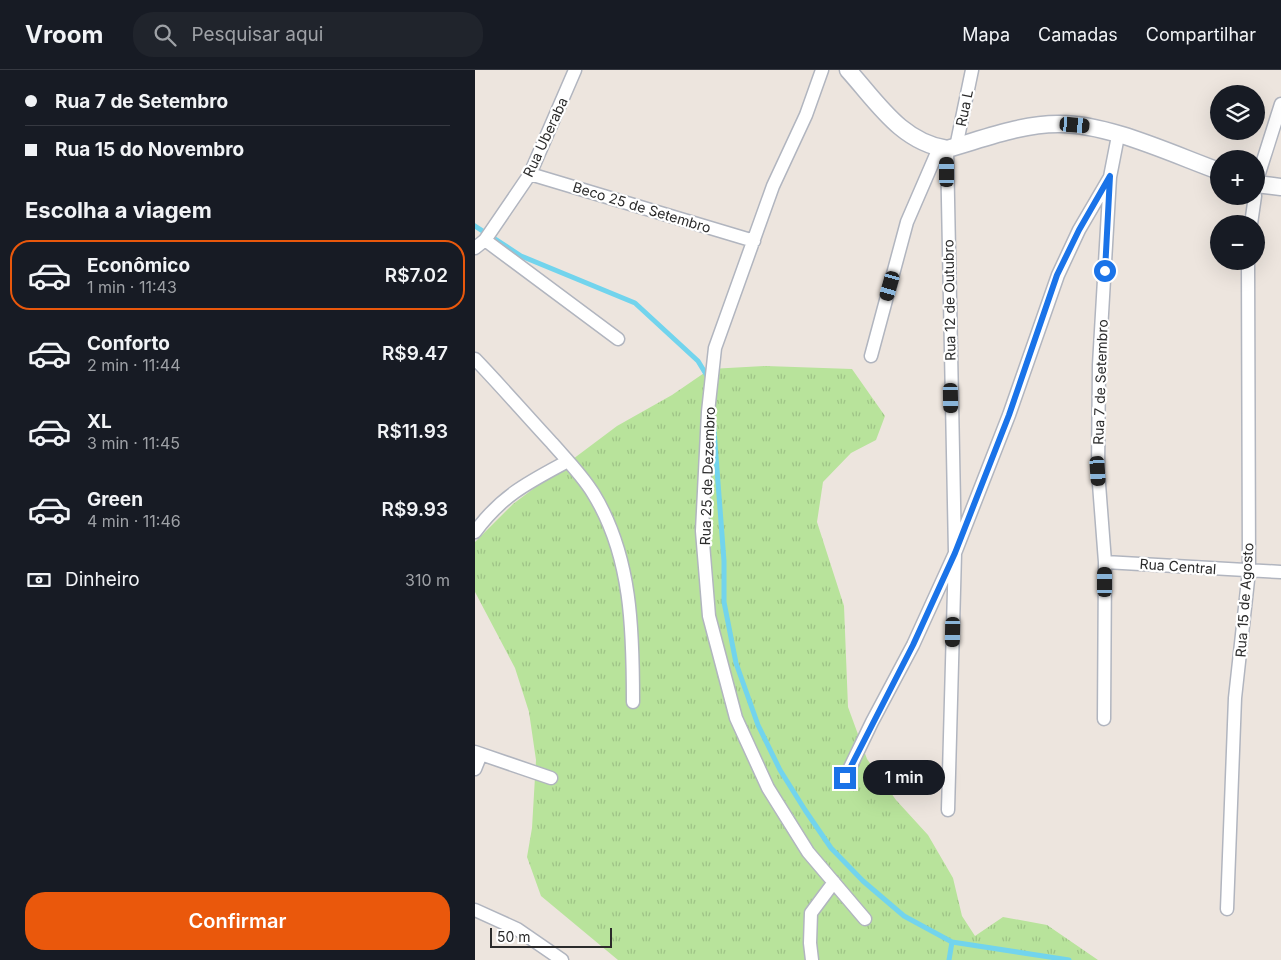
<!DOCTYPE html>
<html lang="pt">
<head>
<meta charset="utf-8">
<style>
  body { margin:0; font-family:Inter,sans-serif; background:#20242c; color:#f1f3f6; height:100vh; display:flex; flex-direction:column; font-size:19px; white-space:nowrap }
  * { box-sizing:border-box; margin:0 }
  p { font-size:16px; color:#9ea1a6 }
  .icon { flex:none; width:28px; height:28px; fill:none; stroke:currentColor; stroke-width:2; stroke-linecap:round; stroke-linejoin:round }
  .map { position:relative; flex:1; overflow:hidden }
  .details { display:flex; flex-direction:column; background:#171b24; width:475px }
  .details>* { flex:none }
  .guide { display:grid; align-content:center; height:110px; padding:0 25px; background:#171b24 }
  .buttons { position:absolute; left:735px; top:15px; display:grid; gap:10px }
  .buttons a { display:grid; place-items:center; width:55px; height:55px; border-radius:50%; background:#171b24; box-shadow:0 5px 20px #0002; font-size:25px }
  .scale { position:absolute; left:15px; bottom:12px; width:122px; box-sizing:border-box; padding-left:5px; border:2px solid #2b2b2b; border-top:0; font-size:14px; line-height:18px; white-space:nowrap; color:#2b2b2b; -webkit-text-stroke:4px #fff; paint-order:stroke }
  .end { position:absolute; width:22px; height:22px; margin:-11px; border:6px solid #1a73e8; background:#fff; box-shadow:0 0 0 2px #fff }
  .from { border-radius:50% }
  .bubble { position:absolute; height:35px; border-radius:18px; background:#171b24; box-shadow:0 5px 20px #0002; font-size:16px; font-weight:600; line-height:35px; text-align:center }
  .car { position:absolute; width:15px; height:30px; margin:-15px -8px; border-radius:6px; box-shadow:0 0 4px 1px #0007; background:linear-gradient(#222 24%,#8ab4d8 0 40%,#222 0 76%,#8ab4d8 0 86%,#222 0) }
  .guide b { display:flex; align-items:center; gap:18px; height:48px; font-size:19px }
  .guide b+b { border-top:1px solid #363941 }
  .guide i { width:12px; height:12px; background:#f1f3f6 }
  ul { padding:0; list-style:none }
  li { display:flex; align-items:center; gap:15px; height:70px; margin:0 10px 8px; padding:0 15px; border:2px solid transparent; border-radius:20px }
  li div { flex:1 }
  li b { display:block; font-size:19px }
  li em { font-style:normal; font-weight:600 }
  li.active { border-color:#ea580c }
  li>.icon { width:45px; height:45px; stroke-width:1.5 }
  h2 { padding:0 25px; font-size:22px; line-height:60px }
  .pay { display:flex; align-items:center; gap:12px; height:55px; padding:0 25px; font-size:19px }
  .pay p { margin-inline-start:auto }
  .primary-button { display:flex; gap:10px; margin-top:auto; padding:10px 25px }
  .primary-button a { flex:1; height:58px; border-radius:20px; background:#ea580c; color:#fff; font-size:20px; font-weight:600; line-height:58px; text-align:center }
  header { display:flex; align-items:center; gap:30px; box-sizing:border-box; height:70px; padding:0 25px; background:#171b24; border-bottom:1px solid #363941 }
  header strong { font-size:24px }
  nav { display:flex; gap:28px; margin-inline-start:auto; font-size:18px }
  .search { width:350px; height:45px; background:#20242c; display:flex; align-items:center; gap:12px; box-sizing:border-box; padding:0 18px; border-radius:20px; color:#9ea1a6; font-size:19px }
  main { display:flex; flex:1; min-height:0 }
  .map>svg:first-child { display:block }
  .grass { fill:url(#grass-tufts) }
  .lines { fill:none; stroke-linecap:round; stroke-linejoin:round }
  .stream { stroke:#72d4ed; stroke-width:5 }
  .minor-casing { stroke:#b1b5bf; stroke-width:15 }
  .tertiary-casing { stroke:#b1b5bf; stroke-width:19 }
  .minor { stroke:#fff; stroke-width:12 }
  .tertiary { stroke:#fff; stroke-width:16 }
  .route { stroke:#1a73e8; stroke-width:6 }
  .labels { text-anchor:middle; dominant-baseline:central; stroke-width:4.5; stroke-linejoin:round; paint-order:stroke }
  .street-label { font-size:14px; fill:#2b2b2b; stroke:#fff }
</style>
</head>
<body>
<header>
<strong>Vroom</strong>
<div class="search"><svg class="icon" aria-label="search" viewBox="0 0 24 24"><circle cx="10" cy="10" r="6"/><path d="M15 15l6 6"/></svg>Pesquisar aqui</div>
<nav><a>Mapa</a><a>Camadas</a><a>Compartilhar</a></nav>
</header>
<main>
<section class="details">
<div class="guide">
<b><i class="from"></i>Rua 7 de Setembro</b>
<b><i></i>Rua 15 do Novembro</b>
</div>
<h2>Escolha a viagem</h2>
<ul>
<li class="active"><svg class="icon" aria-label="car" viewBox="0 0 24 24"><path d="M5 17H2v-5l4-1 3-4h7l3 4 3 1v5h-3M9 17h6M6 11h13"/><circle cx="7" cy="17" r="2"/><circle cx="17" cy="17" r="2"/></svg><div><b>Econômico</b><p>1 min · 11:43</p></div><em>R$7.02</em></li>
<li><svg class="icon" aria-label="car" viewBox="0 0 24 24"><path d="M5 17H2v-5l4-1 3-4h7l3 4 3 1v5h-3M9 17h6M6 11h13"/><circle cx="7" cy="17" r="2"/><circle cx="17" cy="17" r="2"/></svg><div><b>Conforto</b><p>2 min · 11:44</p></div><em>R$9.47</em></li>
<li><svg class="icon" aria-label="car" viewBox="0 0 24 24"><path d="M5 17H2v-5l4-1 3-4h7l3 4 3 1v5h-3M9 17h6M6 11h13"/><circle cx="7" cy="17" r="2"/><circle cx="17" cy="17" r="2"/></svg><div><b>XL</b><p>3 min · 11:45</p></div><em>R$11.93</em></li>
<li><svg class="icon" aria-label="car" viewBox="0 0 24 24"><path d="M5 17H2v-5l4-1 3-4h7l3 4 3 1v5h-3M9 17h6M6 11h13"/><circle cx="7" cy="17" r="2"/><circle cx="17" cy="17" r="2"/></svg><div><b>Green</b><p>4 min · 11:46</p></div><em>R$9.93</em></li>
</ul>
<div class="pay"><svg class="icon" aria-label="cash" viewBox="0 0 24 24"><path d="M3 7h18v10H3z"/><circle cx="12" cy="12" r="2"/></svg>Dinheiro<p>310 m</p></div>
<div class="primary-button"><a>Confirmar</a></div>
</section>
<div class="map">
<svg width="806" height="890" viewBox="0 0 806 890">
  <defs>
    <pattern id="grass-tufts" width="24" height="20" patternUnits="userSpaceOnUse" patternTransform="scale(1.25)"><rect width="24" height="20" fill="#b8e39b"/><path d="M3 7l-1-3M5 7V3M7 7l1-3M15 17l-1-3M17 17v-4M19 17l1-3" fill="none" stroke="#9ec386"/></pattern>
  </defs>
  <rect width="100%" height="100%" fill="#ede5de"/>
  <!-- grass -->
  <path class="grass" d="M291,296L377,299L410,346L401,370L376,383L348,412L342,452L369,536L373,637L392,689L421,730L453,765L478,808L487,846L500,866L528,847L572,855L623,890H143L66,826L52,787L57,758L61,690L54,642L40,598L0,522V472L38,434L142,356L197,325L235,299Z"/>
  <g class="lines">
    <!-- stream -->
    <path class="stream" d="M0,156L46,186L160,233L223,291L234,309
      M238,347L249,491V532L261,593L283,655L305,700L330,740L356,778L388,811L429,846L477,872L594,890
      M474,890L477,872"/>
    <!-- minor casing -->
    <g class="minor-casing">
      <path id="minor" d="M347,0L331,45L298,116L240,278L233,342L227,461L234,546L261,648L293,718L333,782L390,849
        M481,77L497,0
        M472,79L480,483L473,740
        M55,104L279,171
        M781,113L806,34
        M776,154L780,126
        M10,170L143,269
        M0,178L10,170L55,104L100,0
        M396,286L432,152L464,78
        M0,289C26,316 51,345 77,373C91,389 107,405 118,423C157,486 158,561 158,632
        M0,462C27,425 54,412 93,391
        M630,492L806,502
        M629,649L630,492L623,401L624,295L635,107L643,66
        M0,682L76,708
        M0,699L6,684
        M370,708L397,652L438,575L480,483L534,345L583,205L604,160L635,107
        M752,839L760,628L774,501L773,191
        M0,840L42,859L87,890
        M337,890L335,873L336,843L359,812"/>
    </g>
    <!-- tertiary casing -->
    <g class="tertiary-casing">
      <path id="tertiary" d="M373,0C402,32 426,72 472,79C508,69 546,54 583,54C632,53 697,84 744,101
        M781,114L806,117"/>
    </g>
    <!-- minor -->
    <use href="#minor" class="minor"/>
    <!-- tertiary -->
    <use href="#tertiary" class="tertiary"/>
  </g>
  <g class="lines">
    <!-- route -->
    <path class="route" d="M370,708L438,575L480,483L534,345L582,205L604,160L635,106L630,201"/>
  </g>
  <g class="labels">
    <!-- street labels -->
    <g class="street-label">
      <text transform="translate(489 38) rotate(-78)">Rua L</text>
      <text transform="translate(70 67) rotate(-65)">Rua Uberaba</text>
      <text transform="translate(167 137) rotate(17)">Beco 25 de Setembro</text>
      <text transform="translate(474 230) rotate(-91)">Rua 12 de Outubro</text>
      <text transform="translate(625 312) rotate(-88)">Rua 7 de Setembro</text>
      <text transform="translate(232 406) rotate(-88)">Rua 25 de Dezembro</text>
      <text transform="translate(703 496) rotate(4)">Rua Central</text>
      <text transform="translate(769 530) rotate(-86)">Rua 15 de Agosto</text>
    </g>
  </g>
</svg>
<div class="buttons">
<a><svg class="icon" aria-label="layers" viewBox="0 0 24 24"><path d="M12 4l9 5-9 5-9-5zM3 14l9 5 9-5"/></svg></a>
<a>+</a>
<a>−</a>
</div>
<div class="scale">50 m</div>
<i class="end from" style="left:630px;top:201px"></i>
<i class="end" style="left:370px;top:708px"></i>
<div class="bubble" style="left:388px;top:690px;width:82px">1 min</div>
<i class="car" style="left:600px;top:55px;rotate:95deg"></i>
<i class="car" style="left:472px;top:102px;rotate:0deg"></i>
<i class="car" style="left:415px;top:216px;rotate:196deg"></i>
<i class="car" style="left:476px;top:328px;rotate:179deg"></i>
<i class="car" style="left:623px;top:401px;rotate:176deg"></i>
<i class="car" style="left:630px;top:512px;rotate:0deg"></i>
<i class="car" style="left:478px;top:562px;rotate:181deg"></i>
</div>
</main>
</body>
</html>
